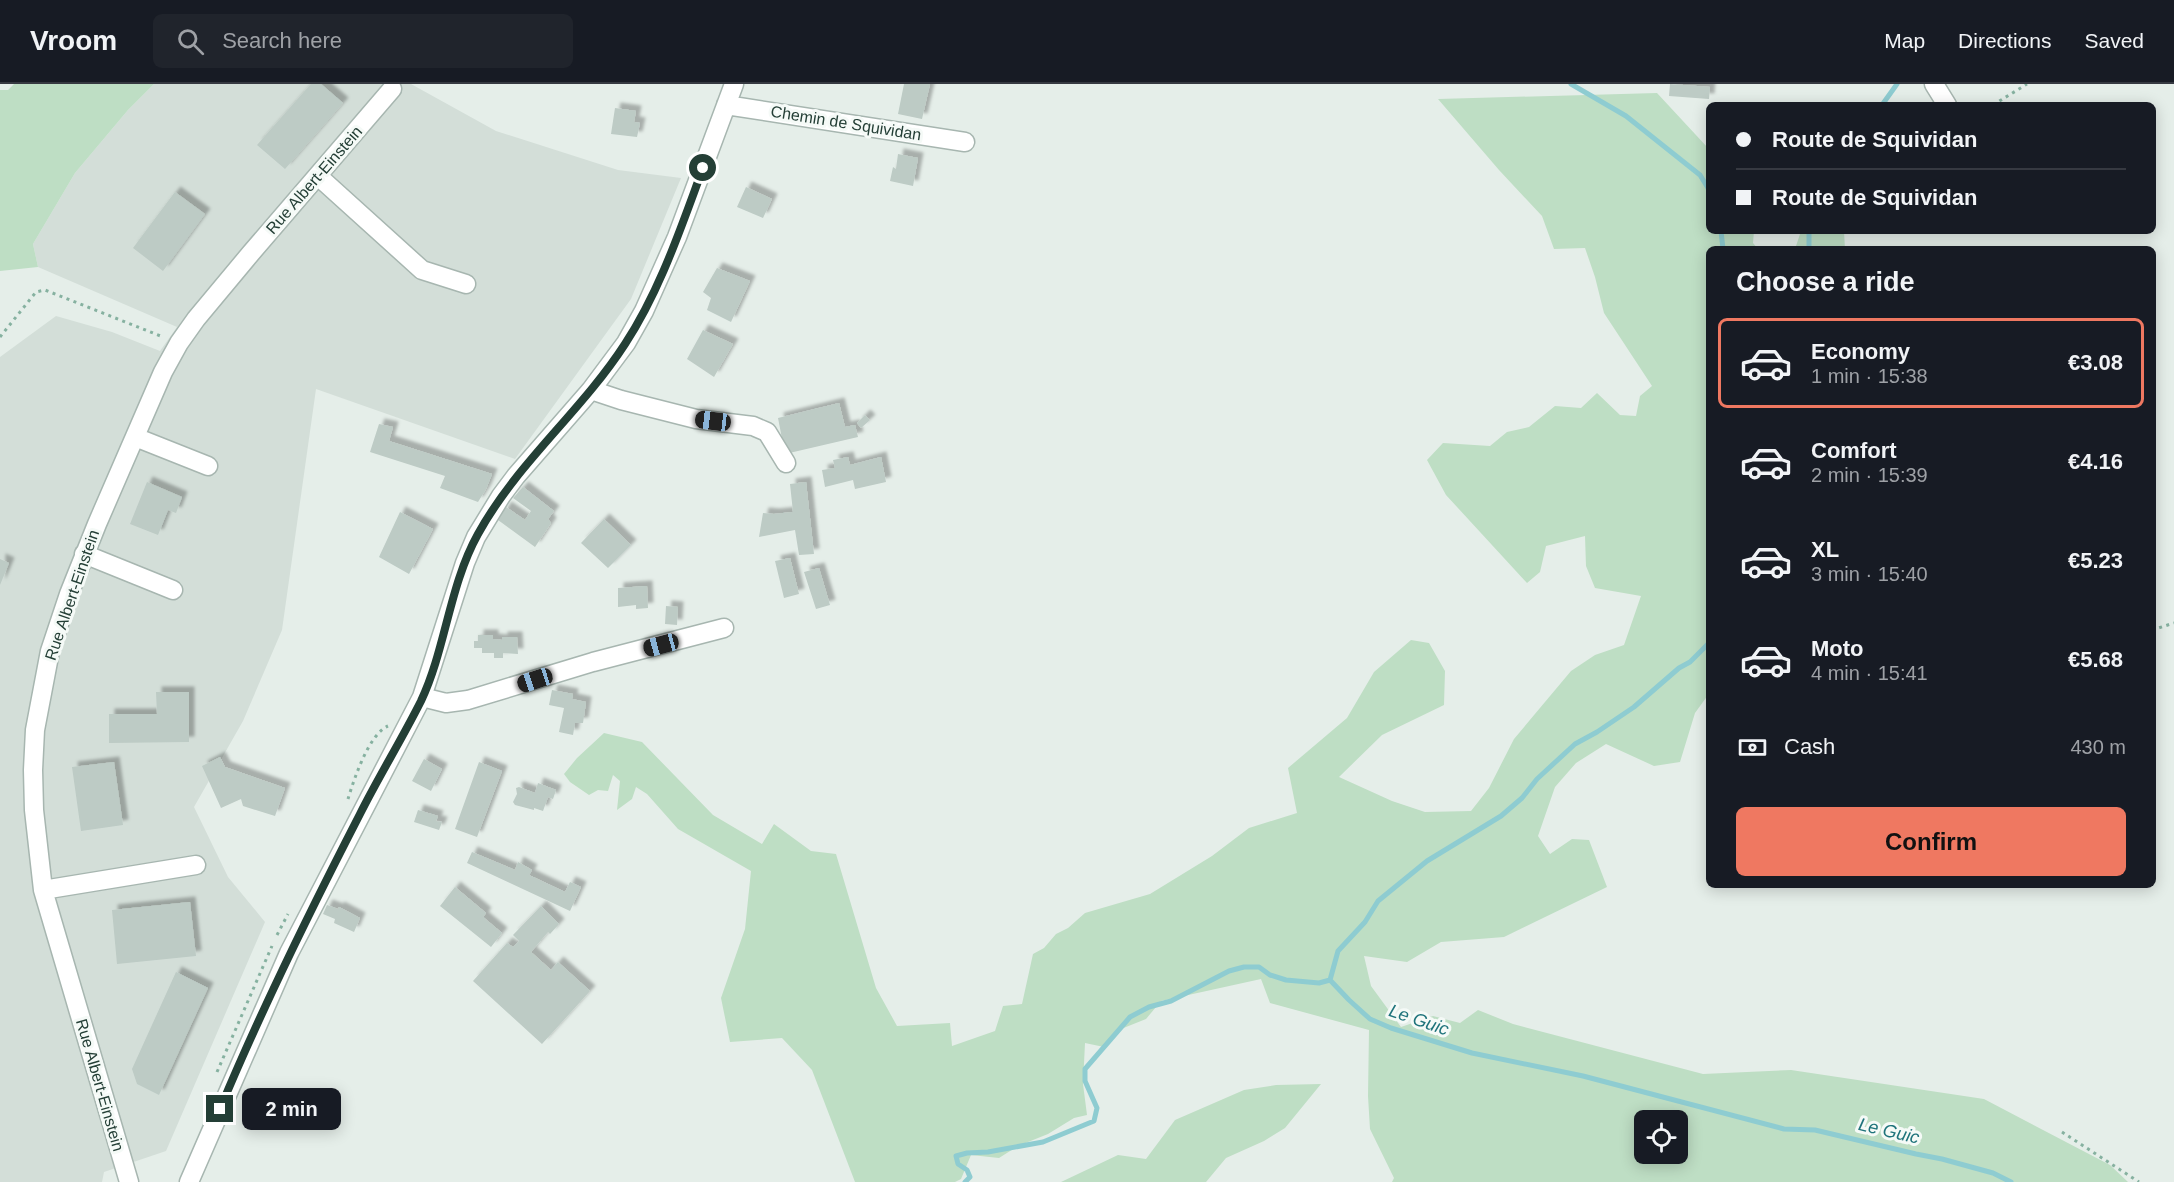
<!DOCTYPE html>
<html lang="en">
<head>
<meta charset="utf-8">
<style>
  body { margin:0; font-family:Helvetica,sans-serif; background:#20242c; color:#f1f3f6; height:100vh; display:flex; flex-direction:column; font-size:22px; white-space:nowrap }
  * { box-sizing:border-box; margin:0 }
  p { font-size:20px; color:#9ea1a6 }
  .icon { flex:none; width:33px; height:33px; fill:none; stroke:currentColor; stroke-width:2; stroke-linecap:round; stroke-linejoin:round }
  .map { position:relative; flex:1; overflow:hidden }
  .sheet { position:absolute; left:1706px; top:162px; width:450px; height:642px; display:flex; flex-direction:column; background:#171b24; border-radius:9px; box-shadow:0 3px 15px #0003 }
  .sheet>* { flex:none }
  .banner { position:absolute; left:1706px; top:18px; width:450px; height:132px; border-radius:9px; box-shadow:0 3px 15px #0003; display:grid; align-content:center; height:132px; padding:0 30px; background:#171b24 }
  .controls { position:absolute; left:1634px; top:1026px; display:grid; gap:12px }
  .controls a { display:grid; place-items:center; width:54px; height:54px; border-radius:9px; background:#171b24; box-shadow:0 3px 15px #0003; font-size:30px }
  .end { position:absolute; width:27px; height:27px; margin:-14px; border:8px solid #243f36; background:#fff; box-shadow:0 0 0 3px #fff }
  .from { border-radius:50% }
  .bubble { position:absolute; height:42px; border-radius:9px; background:#171b24; box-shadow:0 3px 15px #0003; font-size:20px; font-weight:700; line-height:42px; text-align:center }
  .car { position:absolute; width:18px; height:36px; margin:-18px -9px; border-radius:8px; box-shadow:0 0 4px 2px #0007; background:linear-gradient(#222 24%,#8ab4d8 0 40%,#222 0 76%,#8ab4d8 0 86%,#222 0) }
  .banner b { display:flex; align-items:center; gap:21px; height:57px; font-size:22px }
  .banner b+b { border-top:2px solid #363941 }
  .banner i { width:15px; height:15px; background:#f1f3f6 }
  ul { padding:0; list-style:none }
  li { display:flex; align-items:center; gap:18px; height:90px; margin:0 12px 9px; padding:0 18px; border:3px solid transparent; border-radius:9px }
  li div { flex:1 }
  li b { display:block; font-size:22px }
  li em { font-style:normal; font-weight:700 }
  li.active { border-color:#ef7861 }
  li>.icon { width:54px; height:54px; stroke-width:1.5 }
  h2 { padding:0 30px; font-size:27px; line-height:72px }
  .pay { display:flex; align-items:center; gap:15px; height:66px; padding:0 30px; font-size:22px }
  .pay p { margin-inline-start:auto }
  .action { display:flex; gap:12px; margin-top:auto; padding:12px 30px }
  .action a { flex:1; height:69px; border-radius:9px; background:#ef7861; color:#111; font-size:24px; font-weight:700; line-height:69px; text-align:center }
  header { display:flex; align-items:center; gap:36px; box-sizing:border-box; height:84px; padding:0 30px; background:#171b24; border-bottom:2px solid #363941 }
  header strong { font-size:28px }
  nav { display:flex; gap:33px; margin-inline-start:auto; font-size:21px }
  .search { width:420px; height:54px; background:#20242c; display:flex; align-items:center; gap:15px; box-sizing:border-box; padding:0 21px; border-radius:9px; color:#9ea1a6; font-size:22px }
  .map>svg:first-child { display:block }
  .built { fill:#d3ded8 }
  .green { fill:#bedec4; fill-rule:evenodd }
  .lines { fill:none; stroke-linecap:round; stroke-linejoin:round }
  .stream { stroke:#8eccd1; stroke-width:5 }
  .building { fill:#bdcbc5; filter:url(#shadow) }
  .minor-casing { stroke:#a7b6b0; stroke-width:21 }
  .path { stroke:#86b1a0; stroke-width:3; stroke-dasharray:3 4.5; stroke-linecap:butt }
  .minor { stroke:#fff; stroke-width:18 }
  .route { stroke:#243f36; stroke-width:8 }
  .labels { text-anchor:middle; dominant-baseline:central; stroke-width:6; stroke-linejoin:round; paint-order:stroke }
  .street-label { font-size:16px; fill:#243f36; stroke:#f5faf7 }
  .water-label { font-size:18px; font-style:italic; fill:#1e737b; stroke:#f5faf7 }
</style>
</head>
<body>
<header>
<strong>Vroom</strong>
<div class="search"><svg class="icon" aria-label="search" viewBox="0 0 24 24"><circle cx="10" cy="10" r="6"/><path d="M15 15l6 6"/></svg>Search here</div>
<nav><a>Map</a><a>Directions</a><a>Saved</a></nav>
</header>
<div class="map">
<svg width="2174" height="1098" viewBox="0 0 2174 1098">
  <defs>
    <filter id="shadow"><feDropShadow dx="5.5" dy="-5.5" stdDeviation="1.5" flood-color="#0004"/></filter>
  </defs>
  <rect width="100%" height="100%" fill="#e5eee9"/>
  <!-- built -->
  <path class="built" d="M154,0H411L496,47L618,86L681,94L631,215L515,375L316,305L282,546L243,637L194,723L228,793L265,838L166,1067L104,1088L102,1098H0V273L56,232L112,248L160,267L177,243L38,183L33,160L75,89L128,26Z"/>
  <!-- green -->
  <path class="green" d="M14,0H154L128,26L75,89L33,160L38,183L0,187V6H8Z
    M1657,9L1708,64V147H1754L1753,159L1758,165H1708V611L1695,629L1680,678L1654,682L1606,660L1576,679L1555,703L1538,752L1550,770L1572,755L1589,756L1607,803L1504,853L1441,858L1407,878L1364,872L1371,902L1401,943L1433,932L1460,939L1478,926L1513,940L1703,990L1791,986L1984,1015L2110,1081L2128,1098H1392L1394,1094L1370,1045L1368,1012L1369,946L1270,919L1261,895L1161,917L1146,935L1121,945L1104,963L1085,959L1083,1000L1087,1031L1074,1034L1048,1050L1018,1062L999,1074L971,1071L961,1095L955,1098H855L812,986L782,954L730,958L721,914L745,845L751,787L678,745L647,710L636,703L632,715L617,726L620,697L613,691L608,707L598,706L589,711L570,698L564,690L577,674L604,649L642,658L713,731L762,760L774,740L811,767L836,770L876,904L897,942L950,939L952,962L995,947L1003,922L1022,920L1033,870L1044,864L1056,850L1068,844L1085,829L1150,810L1212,772L1249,744L1297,729L1288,684L1347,634L1374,588L1411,556L1429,559L1445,587L1444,621L1382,651L1339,693L1392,717L1425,728L1471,727L1489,704L1514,655L1571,587L1595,571L1624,561L1641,512L1595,504L1586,482L1585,452L1546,462L1540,488L1527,499L1446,411L1427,376L1443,359L1490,362L1507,348L1529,343L1555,322L1581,324L1597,309L1620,331L1636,332L1640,312L1652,302L1604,229L1595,193L1585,164L1554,165L1542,132L1499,86L1438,15ZM1644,1036H1677V1070H1644Z
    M1801,147H1844L1845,165H1795Z
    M1321,1000L1285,1044L1264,1057L1226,1074L1206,1098H1061L1118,1071L1146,1075L1175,1036L1244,1006L1276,1001Z"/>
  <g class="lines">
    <!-- stream -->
    <path class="stream" d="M1571,0L1626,32L1700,91L1708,104
      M1882,21L1897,0
      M1721,147L1723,165
      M1809,165V147
      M1330,896L1349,916L1370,935L1391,944L1472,969L1583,992L1784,1045L1815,1046L1916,1070L1942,1075L1993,1089L2011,1098
      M1330,896L1338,867L1365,838L1378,817L1427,777L1501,732L1522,714L1537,695L1575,660L1597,648L1634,623L1679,584L1690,578L1708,560
      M965,1098L970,1093L967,1086L958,1080L956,1072L967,1069L988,1068L1043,1058L1094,1037L1097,1024L1085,997V985L1130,933L1149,923L1171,917L1229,887L1244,883H1259L1270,891L1286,896L1319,899L1330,896"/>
  </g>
  <!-- building -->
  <path class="building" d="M311,0H321L343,19L285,85L257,61Z
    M904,0H930L922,35L898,30Z
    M1670,0L1710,3L1709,15L1669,12Z
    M615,24L636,27L634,38L640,39L637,53L611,50Z
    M898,70L918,74L913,102L890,97L893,83L896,85Z
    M746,103L772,115L763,134L737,123Z
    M175,108L205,130L163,187L133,164Z
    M717,184L750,197L731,238L707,226L711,214L703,208Z
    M703,246L733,260L714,293L687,275Z
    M839,319L845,343L855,341L858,353L785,370L778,334Z
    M865,331L870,336L861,344L857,339Z
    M379,340L393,343L389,357L492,390L486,405L478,418L440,404L445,392L370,368Z
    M848,373L850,381L881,373L886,398L855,405L853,396L825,403L822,386L835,384L833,376Z
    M147,398L182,413L176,429L168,426L158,451L130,440Z
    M806,398L814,470L799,471L795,446L759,453L763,429L774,430L793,428L790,400Z
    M523,403L554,427L548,435L551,439L535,463L498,436L506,423L525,436L531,427L513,414Z
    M400,428L433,445L409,490L379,473Z
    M604,435L631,461L608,484L581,459Z
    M790,474L799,510L784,514L775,477Z
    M0,475L9,479L0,501Z
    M819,484L830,521L816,525L804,488Z
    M647,502L648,524L636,525V521L618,523V504Z
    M666,522L678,523L677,541L665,540Z
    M478,551H493V555L502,556V553H517L518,570L503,569V574H494V569H482V564H474V557H478Z
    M552,606L573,610L572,615L586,618L583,639H575L573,651L559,648L564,624L549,621Z
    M156,608H189V658L109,659V630H157Z
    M220,673L225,683L285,704L275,732L243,722L241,715L221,724L202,682Z
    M424,675L442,685L431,707L412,697Z
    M114,678L123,741L81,747L72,683Z
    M479,678L502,687L477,753L455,745Z
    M538,699L556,706L553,715L548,713L543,727L534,724V726L515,721L513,718L517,710L516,704L519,703L535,709Z
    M418,726L438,732L436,737L442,738L439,746L414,738Z
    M472,768L515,786L518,778L532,786L529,791L565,808L570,798L581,803L570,827L467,779Z
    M455,803L486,829L483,833L502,849L491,863L440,822Z
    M190,818L196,872L117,880L112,826Z
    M327,821L338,825L339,823L360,834L354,848L334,839L335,835L323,830Z
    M541,822L559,840L550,850L548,848L531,868L551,886L558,878L590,907L542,960L473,897L507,859L513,863L519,857L513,851Z
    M176,888L208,904L159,1011L137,1000L132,985Z"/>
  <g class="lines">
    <!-- minor casing -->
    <g class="minor-casing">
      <path id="minor" d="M1934,0L1947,21
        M726,21L965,58
        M318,92L422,186L466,200
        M591,306L621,316L696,335L753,342L767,348L786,379
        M135,353L208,382
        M84,470L173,506
        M422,613L446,619L468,616L593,578L724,544
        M43,806L196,781
        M129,1098L43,806L34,726L33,686L35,646L50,567L69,510L97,440L163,288L179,259L196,235L251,169L392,5
        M189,1098L289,869L422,613L465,479L476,453L501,412L516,392L591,306L626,259L644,227L677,153L734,0"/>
    </g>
    <!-- path -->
    <path class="path" d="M1993,21L2027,0
      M0,253L36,208L45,206L163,253
      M2152,546L2174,539
      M348,715C354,695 369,650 388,642
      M277,851L288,830
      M217,988L272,862
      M2062,1048L2139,1098"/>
    <!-- minor -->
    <use href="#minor" class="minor"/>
  </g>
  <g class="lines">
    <!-- route -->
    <path class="route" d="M220,1025C262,924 310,827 360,730C379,692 402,655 421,617C446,564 449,502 478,450C517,379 581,328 625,260C660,207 681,143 703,84"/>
  </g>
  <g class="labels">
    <!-- street labels -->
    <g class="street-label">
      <text transform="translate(846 39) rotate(9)">Chemin de Squividan</text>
      <text transform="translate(314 96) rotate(-49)">Rue Albert-Einstein</text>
      <text transform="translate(72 511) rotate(-71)">Rue Albert-Einstein</text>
      <text transform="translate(100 1001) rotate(74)">Rue Albert-Einstein</text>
    </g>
    <!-- water labels -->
    <g class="water-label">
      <text transform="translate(1419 936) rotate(19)">Le Guic</text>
      <text transform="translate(1889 1047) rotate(13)">Le Guic</text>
    </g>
  </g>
</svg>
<div class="controls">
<a><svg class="icon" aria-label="locate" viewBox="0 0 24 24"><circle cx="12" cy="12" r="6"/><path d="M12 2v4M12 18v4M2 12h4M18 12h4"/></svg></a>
</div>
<i class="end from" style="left:703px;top:84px"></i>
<i class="end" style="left:220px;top:1025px"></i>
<div class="bubble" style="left:242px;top:1004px;width:99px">2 min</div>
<i class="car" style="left:713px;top:337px;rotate:277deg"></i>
<i class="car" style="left:661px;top:561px;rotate:255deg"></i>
<i class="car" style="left:535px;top:596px;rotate:252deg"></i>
<div class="banner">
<b><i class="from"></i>Route de Squividan</b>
<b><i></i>Route de Squividan</b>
</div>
<section class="sheet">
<h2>Choose a ride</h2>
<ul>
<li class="active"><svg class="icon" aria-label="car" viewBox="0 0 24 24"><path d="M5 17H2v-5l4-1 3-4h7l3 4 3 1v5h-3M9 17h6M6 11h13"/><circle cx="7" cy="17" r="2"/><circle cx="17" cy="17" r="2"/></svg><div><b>Economy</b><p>1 min · 15:38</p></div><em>€3.08</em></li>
<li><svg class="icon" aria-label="car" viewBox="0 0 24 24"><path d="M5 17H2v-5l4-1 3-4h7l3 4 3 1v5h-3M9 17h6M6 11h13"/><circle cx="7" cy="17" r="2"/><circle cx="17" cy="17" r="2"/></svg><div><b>Comfort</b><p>2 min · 15:39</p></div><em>€4.16</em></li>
<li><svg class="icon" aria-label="car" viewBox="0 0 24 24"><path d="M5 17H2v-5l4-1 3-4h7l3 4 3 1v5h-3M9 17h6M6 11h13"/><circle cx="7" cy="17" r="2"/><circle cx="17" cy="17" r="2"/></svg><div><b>XL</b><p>3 min · 15:40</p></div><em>€5.23</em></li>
<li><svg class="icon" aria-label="car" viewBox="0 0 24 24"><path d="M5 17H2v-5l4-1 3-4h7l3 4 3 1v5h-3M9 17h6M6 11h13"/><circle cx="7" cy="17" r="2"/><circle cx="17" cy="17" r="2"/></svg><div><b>Moto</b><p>4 min · 15:41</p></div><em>€5.68</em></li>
</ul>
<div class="pay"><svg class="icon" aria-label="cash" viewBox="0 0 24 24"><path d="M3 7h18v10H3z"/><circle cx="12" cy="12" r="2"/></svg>Cash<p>430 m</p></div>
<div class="action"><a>Confirm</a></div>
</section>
</div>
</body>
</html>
